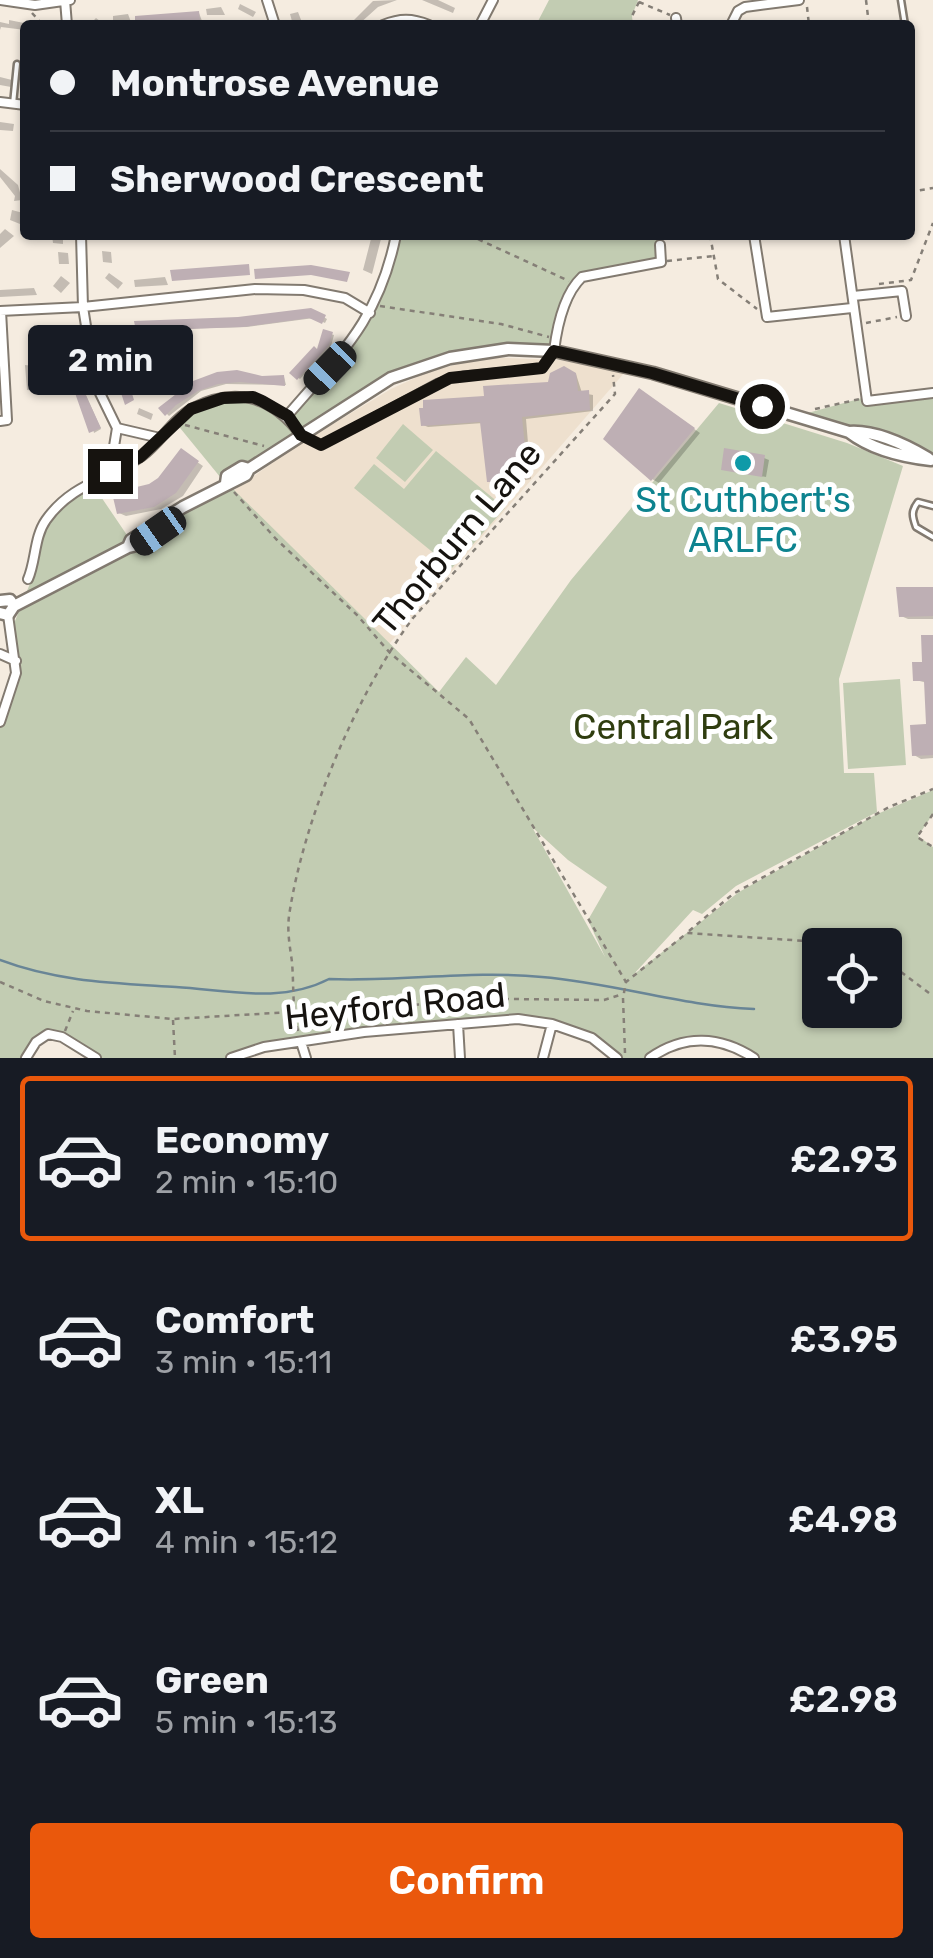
<!DOCTYPE html>
<html lang="en">
<head>
<meta charset="utf-8">
<style>
  body { margin:0; font-family:Rubik,sans-serif; background:#242831; color:#f1f3f6; height:100vh; display:flex; flex-direction:column; font-size:38px; white-space:nowrap }
  * { box-sizing:border-box; margin:0 }
  p { font-size:32px; color:#9ea1a6 }
  .icon { flex:none; width:55px; height:55px; fill:none; stroke:currentColor; stroke-width:2; stroke-linecap:round; stroke-linejoin:round }
  .map { position:relative; height:1058px; overflow:hidden }
  .sheet { display:flex; flex-direction:column; background:#171b24; flex:1 }
  .sheet>* { flex:none }
  .banner { position:absolute; left:20px; top:20px; width:895px; height:220px; border-radius:10px; box-shadow:0 2px 8px #0004; display:grid; align-content:center; height:220px; padding:0 30px; background:#171b24 }
  .tools { position:absolute; left:802px; top:928px; display:grid; gap:20px }
  .tools a { display:grid; place-items:center; width:100px; height:100px; border-radius:10px; background:#171b24; box-shadow:0 2px 8px #0004; font-size:50px }
  .end { position:absolute; width:45px; height:45px; margin:-22px; border:12px solid #16130f; background:#fff; box-shadow:0 0 0 5px #fff }
  .from { border-radius:50% }
  .bubble { position:absolute; height:70px; border-radius:10px; background:#171b24; box-shadow:0 2px 8px #0004; font-size:32px; font-weight:600; line-height:70px; text-align:center }
  .car { position:absolute; width:30px; height:60px; margin:-30px -15px; border-radius:12px; box-shadow:0 0 8px 2px #0007; background:linear-gradient(#222 24%,#8ab4d8 0 40%,#222 0 76%,#8ab4d8 0 86%,#222 0) }
  .banner b { display:flex; align-items:center; gap:35px; height:95px; font-size:38px }
  .banner b+b { border-top:2px solid #363941 }
  .banner i { width:25px; height:25px; background:#f1f3f6 }
  ul { padding:18px 0 0; list-style:none }
  li { display:flex; align-items:center; gap:30px; height:165px; margin:0 20px 15px; padding:0 10px; border:5px solid transparent; border-radius:10px }
  li div { flex:1 }
  li b { display:block; font-size:38px }
  li em { font-style:normal; font-weight:600 }
  li.selected { border-color:#ea580c }
  li>.icon { width:90px; height:90px; stroke-width:1.5 }
  .cta { display:flex; gap:20px; margin-top:auto; padding:20px 30px }
  .cta a { flex:1; height:115px; border-radius:10px; background:#ea580c; color:#fff; font-size:40px; font-weight:600; line-height:115px; text-align:center }
  .map>svg:first-child { display:block }
  .built { fill:#eee0ce }
  .green { fill:#c2ccb2; fill-rule:evenodd }
  .shadow { fill:#0003 }
  .lines { fill:none; stroke-linecap:round; stroke-linejoin:round }
  .stream { stroke:#698596; stroke-width:2.5 }
  .building { fill:#beafb4 }
  .service-casing { stroke:#827a70; stroke-width:9 }
  .minor-casing { stroke:#827a70; stroke-width:12 }
  .tertiary-casing { stroke:#827a70; stroke-width:15 }
  .path { stroke:#857f77; stroke-width:2.5; stroke-dasharray:5 5; stroke-linecap:butt }
  .service { stroke:#fff; stroke-width:4 }
  .minor { stroke:#fff; stroke-width:8 }
  .tertiary { stroke:#fff; stroke-width:10 }
  .route { stroke:#16130f; stroke-width:12 }
  .culture-dot { fill:#0f9aa8; stroke:#fff; stroke-width:4 }
  .labels { text-anchor:middle; dominant-baseline:central; stroke-width:10; stroke-linejoin:round; paint-order:stroke }
  .culture-label { font-size:35px; fill:#0d838f; stroke:#fff }
  .street-label { font-size:35px; fill:#16130f; stroke:#fff }
  .park-label { font-size:35px; fill:#2f3d0f; stroke:#fff }
</style>
</head>
<body>
<div class="map">
<svg width="933" height="1058" viewBox="0 0 933 1058">
  <rect width="100%" height="100%" fill="#f5ece0"/>
  <!-- built -->
  <path class="built" d="M485,357L559,360L625,372L389,644L233,491L293,448L391,389L428,372Z"/>
  <!-- green -->
  <path class="green" d="M549,0H638L632,16L633,25H536Z
    M397,235H658L661,261L580,280L554,351H479L391,378L227,483L439,692L466,657L496,685L571,580L719,403L847,443L903,466L839,679L844,773H874L877,812L736,886L702,914L693,910L633,975L739,892L875,815L933,790V814L918,836L933,847V1058H754L736,1047L686,1041L655,1058H617L592,1038L518,1019L301,1042L232,1058H96L48,1034L26,1058H0V711L18,651L13,626L35,571L44,523L91,482L133,544L225,483L176,423C219,398 243,389 287,416L330,368L383,285ZM532,827L568,860L607,887L588,920L605,957ZM820,945H885V1010H820Z
    M933,392V462L895,440L797,416L862,398Z
    M403,424L433,450L405,482L376,458Z
    M436,451L505,508L452,568L354,488L374,464L404,489Z
    M900,679L906,765L848,769L843,683Z"/>
  <!-- shadow -->
  <path class="shadow" d="M397,0L378,7L358,25H349L373,1Z
    M422,0H438L455,8L453,13Z
    M240,4L256,12L253,17L238,9Z
    M221,7L225,15H207L206,9Z
    M298,12L303,25H293L290,14Z
    M199,13L202,21L138,25L137,18Z
    M128,14L131,22H113V16Z
    M96,18L104,24L103,25H89Z
    M9,20L24,23L25,30L1,27L0,30V22L9,24Z
    M0,77L12,80L11,87L0,85Z
    M0,122L14,124L13,131L0,130Z
    M0,169L18,185L22,200L14,201L15,196L0,177Z
    M12,210L23,213L20,224L10,220Z
    M5,229L14,236L0,248V234Z
    M52,235H63V244L53,243Z
    M372,235H382L372,274L363,270Z
    M102,251L111,252L112,263L103,262Z
    M58,252L68,253L69,264H59Z
    M109,273L123,283L118,289L105,278Z
    M61,276L70,283L61,293L53,286Z
    M165,277L168,285L135,287L134,280Z
    M34,288L37,295L0,297V290Z
    M311,310L327,319L325,323L314,318L247,327L138,330Z
    M117,325L126,332L117,342L109,335Z
    M56,326L73,340L69,345L52,332Z
    M325,332L334,335L331,346L300,379L292,373L319,352Z
    M74,356L83,388L101,429L94,433Z
    M25,365L34,366L36,391L27,390Z
    M576,374L582,393L593,395V411L526,419L531,479L521,481V485L504,487L489,481L483,423L428,427L423,425L486,399L550,385Z
    M284,377L286,385L226,384L201,391L169,416L161,408L194,383Z
    M646,395L700,433L659,483L652,479Z
    M139,408L153,414L151,420L137,414Z
    M181,451L203,466L183,496L161,509L126,516L119,513L160,480Z
    M764,458L769,460L766,477L723,469Z
    M933,590V619H908L901,616Z
    M933,637V758L921,759L914,755L929,726L927,683L916,680L925,664Z"/>
  <g class="lines">
    <!-- stream -->
    <path class="stream" d="M0,960C58,982 115,983 176,987C227,990 281,1004 329,979C401,982 471,970 542,977C614,983 682,1006 754,1009"/>
  </g>
  <!-- building -->
  <path class="building" d="M199,11L200,21L135,25V16Z
    M249,264L250,275L172,281L170,270Z
    M311,265L350,272L347,282L311,275L255,279L254,269Z
    M311,308L326,315L322,324L309,318L243,327L136,331L134,321L238,317Z
    M323,329L333,332L329,345L297,380L289,373L314,346L317,349Z
    M118,349L134,400L125,405L107,351Z
    M71,353H75L81,385L101,428L89,433L68,373L64,354Z
    M564,366L576,373L578,391L589,390L590,410L522,417L528,477L517,479V483L497,486V482H487L480,422L421,426L419,408H423V400L484,396L483,386L548,382L550,373Z
    M237,370L262,376L284,375L285,386L240,382L218,384L198,391L176,405L165,416L158,408L193,381L217,372Z
    M639,388L695,428L651,481L603,439Z
    M181,448L199,461L176,493L154,507L117,514L112,493L149,484L158,478Z
    M724,448L765,455L762,477L721,470Z
    M896,587H933V616L899,617Z
    M921,635H933V755L912,756L910,725L926,724L924,681H913L912,662H922Z"/>
  <g class="lines">
    <!-- service casing -->
    <g class="service-casing">
      <path id="service" d="M901,0L905,25
        M13,104L17,64
        M302,435L321,445L438,382L463,375L543,368L551,355
        M933,506L918,502C911,511 912,516 916,527L933,537"/>
    </g>
    <!-- minor casing -->
    <g class="minor-casing">
      <path id="minor" d="M0,0L35,5L70,0
        M65,0L67,25
        M267,0L275,25
        M676,18L677,25
        M383,25C400,18 412,18 429,25
        M480,25L493,0
        M731,25L738,11L745,7L799,0
        M0,102L25,105
        M81,235L83,307L95,383L117,428L160,438
        M754,235L767,317L852,308
        M844,235L867,401L933,393
        M853,296L902,291L906,316
        M0,311L83,307L255,289L304,290L345,298L370,313
        M554,351C557,327 564,294 582,277L661,262L660,245
        M287,416C341,353 379,320 396,235
        M0,421L7,420L1,311
        M110,471L117,428
        M28,579C36,561 34,537 46,520C72,483 110,479 142,456C160,443 173,419 193,408C236,386 273,397 301,435
        M0,654L16,661
        M0,722L16,673L8,615
        M458,1024L460,1058
        M301,1042L306,1058
        M26,1058L36,1042L48,1034L62,1037L96,1058
        M231,1058L264,1047L364,1032L518,1019L552,1024L592,1038L617,1058
        M543,1058L552,1024
        M650,1058C684,1034 720,1036 754,1058"/>
    </g>
    <!-- tertiary casing -->
    <g class="tertiary-casing">
      <path id="tertiary" d="M849,432C875,430 906,445 928,458
        M226,483L227,476L242,467L249,469
        M128,547L131,540L183,507L246,475L249,469L391,378L450,358L508,349L554,351L653,373L849,432C871,449 904,457 931,460
        M0,601L10,600L14,606L8,615L0,613
        M14,606L128,547C141,545 156,535 162,523"/>
    </g>
    <!-- path -->
    <path class="path" d="M866,0L869,25
      M639,2L670,15
      M807,7L809,25
      M32,13L43,25
      M633,25L632,16L640,0
      M910,192L933,188
      M469,235L569,281
      M710,235L718,279L757,309
      M667,261L713,256
      M879,284L911,280L933,223
      M380,306L501,324L549,337
      M866,323L897,317
      M815,409L860,399
      M185,425L264,446
      M234,492L276,539L357,615L390,653L469,719L626,982
      M933,814L917,837L933,847
      M689,931L733,894L889,807L933,789
      M885,960L933,996
      M0,982L44,1001L87,1011L173,1019L511,999L604,1000L623,994
      M173,1020L175,1058
      M65,1031L73,1011
      M298,1031C292,1008 294,986 292,962C290,947 287,932 289,916C303,821 355,696 413,618L615,394L613,375
      M625,1053L623,998L626,982L687,933L865,945"/>
    <!-- service -->
    <use href="#service" class="service"/>
    <!-- minor -->
    <use href="#minor" class="minor"/>
    <!-- tertiary -->
    <use href="#tertiary" class="tertiary"/>
  </g>
  <g class="lines">
    <!-- route -->
    <path class="route" d="M110,471L140,457L191,409L223,398L253,397L262,401L288,416L301,435L321,445L450,378L542,368L554,351L652,373L762,406"/>
  </g>
  <!-- markers -->
  <circle class="culture-dot" cx="743" cy="463" r="10"/>
  <g class="labels">
    <!-- culture labels -->
    <g class="culture-label">
      <text x="743" y="500">St Cuthbert's<tspan x="743" dy="40">ARLFC</tspan></text>
    </g>
    <!-- street labels -->
    <g class="street-label">
      <text transform="translate(457 538) rotate(-50)">Thorburn Lane</text>
      <text transform="translate(395 1006) rotate(-6)">Heyford Road</text>
    </g>
    <!-- park labels -->
    <g class="park-label">
      <text x="673" y="727">Central Park</text>
    </g>
  </g>
</svg>
<div class="tools">
<a><svg class="icon" aria-label="locate" viewBox="0 0 24 24"><circle cx="12" cy="12" r="6"/><path d="M12 2v4M12 18v4M2 12h4M18 12h4"/></svg></a>
</div>
<i class="end from" style="left:762px;top:406px"></i>
<i class="end" style="left:110px;top:471px"></i>
<div class="bubble" style="left:28px;top:325px;width:165px">2 min</div>
<i class="car" style="left:330px;top:368px;rotate:224deg"></i>
<i class="car" style="left:158px;top:531px;rotate:235deg"></i>
<div class="banner">
<b><i class="from"></i>Montrose Avenue</b>
<b><i></i>Sherwood Crescent</b>
</div>
</div>
<section class="sheet">
<ul>
<li class="selected"><svg class="icon" aria-label="car" viewBox="0 0 24 24"><path d="M5 17H2v-5l4-1 3-4h7l3 4 3 1v5h-3M9 17h6M6 11h13"/><circle cx="7" cy="17" r="2"/><circle cx="17" cy="17" r="2"/></svg><div><b>Economy</b><p>2 min · 15:10</p></div><em>£2.93</em></li>
<li><svg class="icon" aria-label="car" viewBox="0 0 24 24"><path d="M5 17H2v-5l4-1 3-4h7l3 4 3 1v5h-3M9 17h6M6 11h13"/><circle cx="7" cy="17" r="2"/><circle cx="17" cy="17" r="2"/></svg><div><b>Comfort</b><p>3 min · 15:11</p></div><em>£3.95</em></li>
<li><svg class="icon" aria-label="car" viewBox="0 0 24 24"><path d="M5 17H2v-5l4-1 3-4h7l3 4 3 1v5h-3M9 17h6M6 11h13"/><circle cx="7" cy="17" r="2"/><circle cx="17" cy="17" r="2"/></svg><div><b>XL</b><p>4 min · 15:12</p></div><em>£4.98</em></li>
<li><svg class="icon" aria-label="car" viewBox="0 0 24 24"><path d="M5 17H2v-5l4-1 3-4h7l3 4 3 1v5h-3M9 17h6M6 11h13"/><circle cx="7" cy="17" r="2"/><circle cx="17" cy="17" r="2"/></svg><div><b>Green</b><p>5 min · 15:13</p></div><em>£2.98</em></li>
</ul>
<div class="cta"><a>Confirm</a></div>
</section>
</body>
</html>
